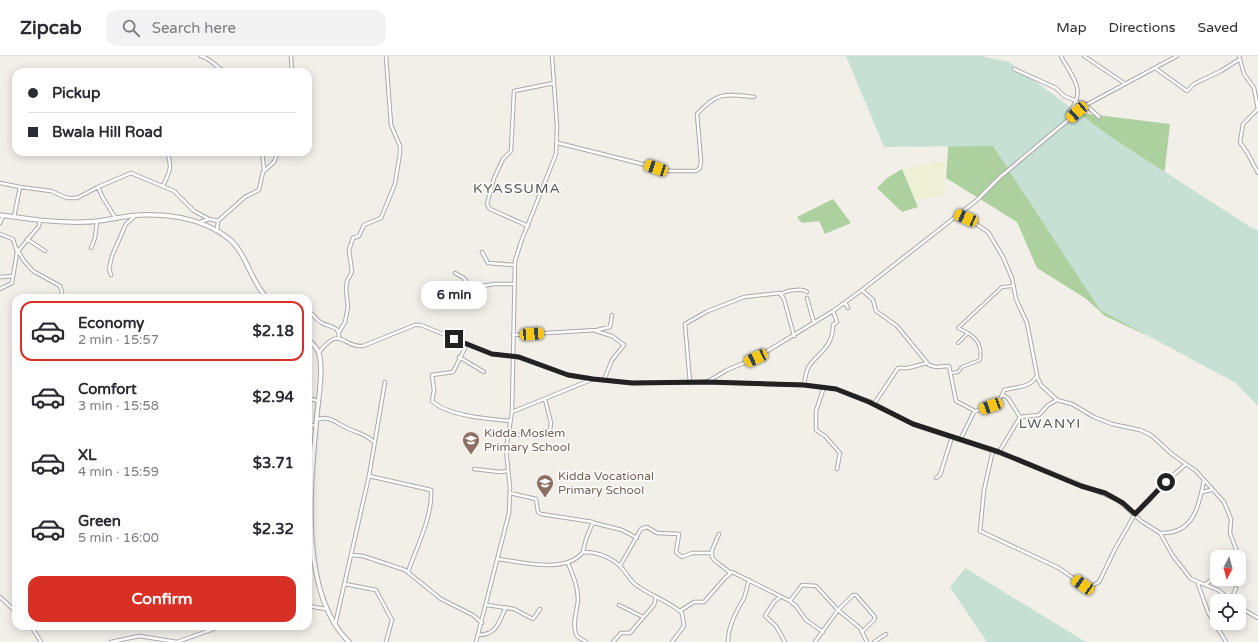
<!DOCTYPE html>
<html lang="en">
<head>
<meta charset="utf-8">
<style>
  body { margin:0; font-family:"Varela Round",sans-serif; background:#f2f2f3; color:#2b2b33; height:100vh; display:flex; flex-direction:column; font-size:15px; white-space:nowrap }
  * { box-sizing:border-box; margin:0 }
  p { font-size:13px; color:#7c7c81 }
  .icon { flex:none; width:22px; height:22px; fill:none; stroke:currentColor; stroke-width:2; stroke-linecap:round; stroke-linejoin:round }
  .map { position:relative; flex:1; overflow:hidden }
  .panel { position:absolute; left:12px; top:238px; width:300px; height:336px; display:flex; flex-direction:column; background:#fff; border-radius:12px; box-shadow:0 2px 10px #0003 }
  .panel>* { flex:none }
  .top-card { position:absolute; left:12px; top:12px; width:300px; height:88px; border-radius:12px; box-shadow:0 2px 10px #0003; display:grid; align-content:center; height:88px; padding:0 16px; background:#fff }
  .needle { width:26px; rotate:186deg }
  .buttons { position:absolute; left:1210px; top:494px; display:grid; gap:8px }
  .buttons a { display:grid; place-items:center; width:36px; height:36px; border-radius:8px; background:#fff; box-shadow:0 2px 10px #0003; font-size:20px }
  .end { position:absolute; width:18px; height:18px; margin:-9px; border:5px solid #222; background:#fff; box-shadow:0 0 0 2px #fff }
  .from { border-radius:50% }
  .bubble { position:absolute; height:28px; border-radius:12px; background:#fff; box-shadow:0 2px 10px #0003; font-size:13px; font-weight:700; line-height:28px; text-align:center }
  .car { position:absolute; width:12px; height:24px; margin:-12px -6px; border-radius:5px; box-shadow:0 0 3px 1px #0007; background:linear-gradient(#f5c518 24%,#345 0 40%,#f5c518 0 76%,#345 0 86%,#f5c518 0) }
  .top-card b { display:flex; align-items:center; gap:14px; height:38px; font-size:15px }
  .top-card b+b { border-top:1px solid #e1e1e2 }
  .top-card i { width:10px; height:10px; background:#2b2b33 }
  ul { padding:7px 0 0; list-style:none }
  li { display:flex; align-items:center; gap:12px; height:60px; margin:0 8px 6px; padding:0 8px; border:2px solid transparent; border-radius:12px }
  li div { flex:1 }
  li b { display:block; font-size:15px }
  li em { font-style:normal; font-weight:700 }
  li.current { border-color:#d93025 }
  li>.icon { width:36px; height:36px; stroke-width:1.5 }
  .action { display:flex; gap:8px; margin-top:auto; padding:8px 16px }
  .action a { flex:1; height:46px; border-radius:12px; background:#d93025; color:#fff; font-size:16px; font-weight:700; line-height:46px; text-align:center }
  header { display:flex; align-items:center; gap:24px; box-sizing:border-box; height:56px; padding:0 20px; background:#fff; border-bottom:1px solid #e1e1e2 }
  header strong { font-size:19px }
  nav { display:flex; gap:22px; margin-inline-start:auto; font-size:14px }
  .search { width:280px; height:36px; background:#f2f2f3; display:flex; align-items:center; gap:10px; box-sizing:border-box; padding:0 14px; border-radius:12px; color:#7c7c81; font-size:15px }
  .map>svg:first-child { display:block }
  .farmland { fill:#eef0d5 }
  .forest { fill:#add19e }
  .wetland { fill:#c6e0d4 }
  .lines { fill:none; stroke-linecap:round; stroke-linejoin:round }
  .pedestrian-casing { stroke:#a9a9a9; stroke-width:4 }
  .minor-casing { stroke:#a9a9a9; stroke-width:4.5 }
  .tertiary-casing { stroke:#a9a9a9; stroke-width:5.5 }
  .pedestrian { stroke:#fff; stroke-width:2 }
  .minor { stroke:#fff; stroke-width:2.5 }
  .tertiary { stroke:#fff; stroke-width:3.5 }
  .route { stroke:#222; stroke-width:5 }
  .labels { text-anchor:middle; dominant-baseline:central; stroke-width:3; stroke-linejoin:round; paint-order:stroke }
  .education-label { font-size:12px; fill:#785e54; stroke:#fff; text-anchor:start }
  .quarter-label { font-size:14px; letter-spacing:1px; fill:#555; stroke:#fff }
</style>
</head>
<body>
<header>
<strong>Zipcab</strong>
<div class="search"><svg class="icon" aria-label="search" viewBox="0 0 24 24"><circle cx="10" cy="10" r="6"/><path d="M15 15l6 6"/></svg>Search here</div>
<nav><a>Map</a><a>Directions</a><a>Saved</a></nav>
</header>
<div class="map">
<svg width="1258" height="586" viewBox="0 0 1258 586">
  <rect width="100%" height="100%" fill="#f2efe9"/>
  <!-- farmland -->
  <path class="farmland" d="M945,105L944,139L915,144L902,113Z"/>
  <!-- forest -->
  <path class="forest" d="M952,41L1170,68L1146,279L1105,260L1085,242L1037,212L1017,166L946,122Z
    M902,113L918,151L902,156L877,132L887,122Z
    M833,143L851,167L825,178L819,165L802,167L797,161Z"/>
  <!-- wetland -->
  <path class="wetland" d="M846,0H981L1009,6L1114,83L1252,172L1258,174V350L1236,327L1100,254L993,90L884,91Z
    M965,512L1086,586H987L950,531Z"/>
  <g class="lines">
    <!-- pedestrian casing -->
    <g class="pedestrian-casing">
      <path id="pedestrian" d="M958,287L968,277L958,272L1002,231L1014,230
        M951,317L958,316L962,311L980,304C982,292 979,284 968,277"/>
    </g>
    <!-- minor casing -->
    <g class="minor-casing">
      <path id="minor" d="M201,0C214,4 215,12 227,16
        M291,0L292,16
        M1061,0C1071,20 1088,34 1069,56
        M1084,0L1124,27
        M1239,0L1244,18L1254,32L1258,53L1243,68L1240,86L1248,98L1258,117
        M1155,12L1187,35L1194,28L1221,15L1240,3
        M1014,13L1056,32L1064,40L1086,49L1099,61
        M558,87L670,115H696L700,112L701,105L697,58C718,35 726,38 754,41
        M262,96L264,113
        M0,127L20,131
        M163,130C169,116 173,113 167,96
        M98,131L103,142L116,163
        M958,159L973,166L988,176L1003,201L1012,222L1016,243L1027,267L1037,319C1032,332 1015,331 1004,334C1000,349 987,350 974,356L960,384
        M14,161L20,131L51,135L67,142H77L98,131L131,117L174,135L194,155L209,163
        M200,166L209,163L218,165L245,141L259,134L263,116L274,106L278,96
        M0,167L3,160
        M528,170L490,153L487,148L494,122L503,103L511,95L514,35L554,27
        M217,174L218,165
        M0,178L13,183L17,196L12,227L0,233
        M27,183L45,195
        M91,192L95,182L97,165
        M17,193L24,205L33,215L60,230L62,235L61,242
        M19,194L39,170L40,164
        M482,196L488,207L515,209
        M455,217L464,222L470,232L494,228H514
        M111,219L109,213L112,200L126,168L135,160
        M0,221L13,220
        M862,234L873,244L876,255L897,270L929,309L936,311L949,310L956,345L975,355
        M781,239C784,234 803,232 807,236
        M807,242L814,267
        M842,248H846L848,252
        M312,258C315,261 318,265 322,267C331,272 339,269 339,282
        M596,275L612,280L624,289L612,304L604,324
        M339,276L345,266L348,251L346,233L347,225L352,216L349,194L353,182L359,180L364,169L381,162L395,128L400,97V90L391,69L386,0
        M513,279L597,274L610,271L612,259
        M467,288L453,316L432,319L434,334L432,345C447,360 490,363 510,365
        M319,296C342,268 342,292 363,290L415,269H421L492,298L514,300L568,319L593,323
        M459,301L484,316
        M1037,321L1041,329L1057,344L1072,348L1094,361L1112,368L1140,374L1151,379L1173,399L1196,415L1224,446L1231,463L1230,477L1239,501
        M707,326L727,314L756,302L833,255L862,234L977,144L999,122L1086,49L1177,0
        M690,327L685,268L708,255L744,241L780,237L784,243L794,280
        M804,329C805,323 806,315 809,310C820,295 833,291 833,269L837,266L833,255
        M824,331L816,355V374L825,380L840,397L837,413
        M1003,339L1008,342L1020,361
        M308,342L318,345
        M874,348L898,312H908L927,307
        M512,356L593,323L632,327L707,326L804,329L836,333L869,345L913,368L1020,404L1118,444L1141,465L1160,477L1173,500L1191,523L1218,534L1232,545
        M316,364C329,358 337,368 349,373C358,377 366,378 374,386
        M308,370L316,369
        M508,379H531L550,374L551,367L545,343
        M993,394L984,434L980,475L1059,512L1083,529L1090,531L1099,526L1115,493L1135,458L1150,444L1160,431L1186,408
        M999,396L1020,361L1039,359L1048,349L1057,344
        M474,413L500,416L508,415
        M369,420L431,434C433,460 416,492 408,516
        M936,422L940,419L952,381
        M1202,436L1211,434
        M510,437L536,443L538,456L541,458L593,466L586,483L583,496
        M594,467L622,474L637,482
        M1161,477C1193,478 1199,451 1204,424
        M719,478L712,494V501C716,508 724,510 730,517
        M351,499L363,500L405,514L441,543L473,559L482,567
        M1239,502L1242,513L1239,514
        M498,503C522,506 566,518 583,496C597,496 610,501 620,510C627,517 630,526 639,531C652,540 670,546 682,557L684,570L672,586
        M568,507C573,520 578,530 578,544C577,555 572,567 576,578C578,583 583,583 586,586
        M620,510L641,473L647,471L657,477L679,478L676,496L682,501L692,497H711
        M345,528L376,534L392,564L386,586
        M1198,528L1208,556L1226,586
        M1205,529L1217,519
        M0,541L16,556
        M780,541L774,546L765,560L776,570L785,586
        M1231,544L1236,532
        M790,545L802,529L816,530L838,554L860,572L867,586
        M487,549L514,553L533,563L540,553
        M619,549L643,561
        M308,550L326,553
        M1239,551L1258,562
        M680,555L694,546H704L725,522L732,516L790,545L796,550L806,564L823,576
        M335,569L369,420L385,326
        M31,570L41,586
        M478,579C497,579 499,566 506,551
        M111,586L139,580L177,586L222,570
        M476,586L509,457L510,432L506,393L512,356L515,205L521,186L556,98L557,70L552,0
        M613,586L621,577H630L654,549L656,541
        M728,586C728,570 736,556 744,542C746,537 747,530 749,524
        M815,586L838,554L853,539H856L875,561L874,564L863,575
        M874,586L886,578"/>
    </g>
    <!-- tertiary casing -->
    <g class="tertiary-casing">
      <path id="tertiary" d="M0,159C28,163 56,167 84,166C100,166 114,162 129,160C162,156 201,161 228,182C247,197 250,225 267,242
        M308,283C312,287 317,292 319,297C324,318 317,349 316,370C310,434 300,538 349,586"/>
    </g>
    <!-- pedestrian -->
    <use href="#pedestrian" class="pedestrian"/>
    <!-- minor -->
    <use href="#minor" class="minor"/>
    <!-- tertiary -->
    <use href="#tertiary" class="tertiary"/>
  </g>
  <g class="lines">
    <!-- route -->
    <path class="route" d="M454,283L492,298L519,301L568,319L593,323L632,327L707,326L804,329L836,333L869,346L913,368L999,396L1081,430L1105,437L1123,447L1135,458L1166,426"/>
  </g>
  <!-- icons -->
  <defs>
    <g id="school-pin" transform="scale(0.9)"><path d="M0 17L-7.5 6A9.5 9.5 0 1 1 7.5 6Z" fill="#8d6e63" stroke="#fff"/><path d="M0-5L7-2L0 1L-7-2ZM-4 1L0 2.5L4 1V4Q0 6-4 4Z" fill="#fff"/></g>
  </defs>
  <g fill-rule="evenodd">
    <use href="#school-pin" x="471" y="384"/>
    <use href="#school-pin" x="545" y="427"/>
  </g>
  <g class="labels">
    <!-- education labels -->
    <g class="education-label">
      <text x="484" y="377">Kidda Moslem<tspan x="484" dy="14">Primary School</tspan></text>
      <text x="558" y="420">Kidda Vocational<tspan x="558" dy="14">Primary School</tspan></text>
    </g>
    <!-- quarter labels -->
    <g class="quarter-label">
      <text x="517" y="132">KYASSUMA</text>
      <text x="1050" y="367">LWANYI</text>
    </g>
  </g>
</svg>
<div class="buttons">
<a><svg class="needle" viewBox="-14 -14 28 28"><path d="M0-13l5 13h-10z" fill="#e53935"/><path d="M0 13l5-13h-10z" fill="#7c7c81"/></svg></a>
<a><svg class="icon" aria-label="locate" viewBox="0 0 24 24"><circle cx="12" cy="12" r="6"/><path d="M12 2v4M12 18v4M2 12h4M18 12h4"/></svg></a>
</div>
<i class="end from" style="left:1166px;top:426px"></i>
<i class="end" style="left:454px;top:283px"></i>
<div class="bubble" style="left:421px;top:225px;width:66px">6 min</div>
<i class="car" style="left:1077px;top:56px;rotate:228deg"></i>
<i class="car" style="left:656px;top:112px;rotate:289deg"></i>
<i class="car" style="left:966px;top:162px;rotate:293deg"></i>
<i class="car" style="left:532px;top:278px;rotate:86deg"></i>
<i class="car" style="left:756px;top:302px;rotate:245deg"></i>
<i class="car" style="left:991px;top:350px;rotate:250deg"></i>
<i class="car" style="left:1083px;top:529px;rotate:304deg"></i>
<div class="top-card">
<b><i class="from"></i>Pickup</b>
<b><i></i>Bwala Hill Road</b>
</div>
<section class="panel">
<ul>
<li class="current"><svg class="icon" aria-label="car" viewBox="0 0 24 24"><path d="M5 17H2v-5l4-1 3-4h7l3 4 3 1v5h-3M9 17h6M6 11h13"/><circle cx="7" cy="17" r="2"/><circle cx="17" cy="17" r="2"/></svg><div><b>Economy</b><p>2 min · 15:57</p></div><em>$2.18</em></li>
<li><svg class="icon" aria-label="car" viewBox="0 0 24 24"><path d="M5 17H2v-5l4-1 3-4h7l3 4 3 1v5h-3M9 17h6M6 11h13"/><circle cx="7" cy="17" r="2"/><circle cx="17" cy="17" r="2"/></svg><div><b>Comfort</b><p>3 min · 15:58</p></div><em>$2.94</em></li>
<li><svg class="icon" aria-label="car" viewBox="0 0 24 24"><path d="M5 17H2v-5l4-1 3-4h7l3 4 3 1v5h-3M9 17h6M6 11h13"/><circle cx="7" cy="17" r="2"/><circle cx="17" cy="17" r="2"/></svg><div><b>XL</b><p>4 min · 15:59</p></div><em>$3.71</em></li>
<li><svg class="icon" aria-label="car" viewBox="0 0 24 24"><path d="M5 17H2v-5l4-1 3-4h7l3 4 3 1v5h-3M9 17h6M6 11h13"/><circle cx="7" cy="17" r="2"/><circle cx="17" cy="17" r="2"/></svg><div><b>Green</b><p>5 min · 16:00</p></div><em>$2.32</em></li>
</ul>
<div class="action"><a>Confirm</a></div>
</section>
</div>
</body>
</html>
